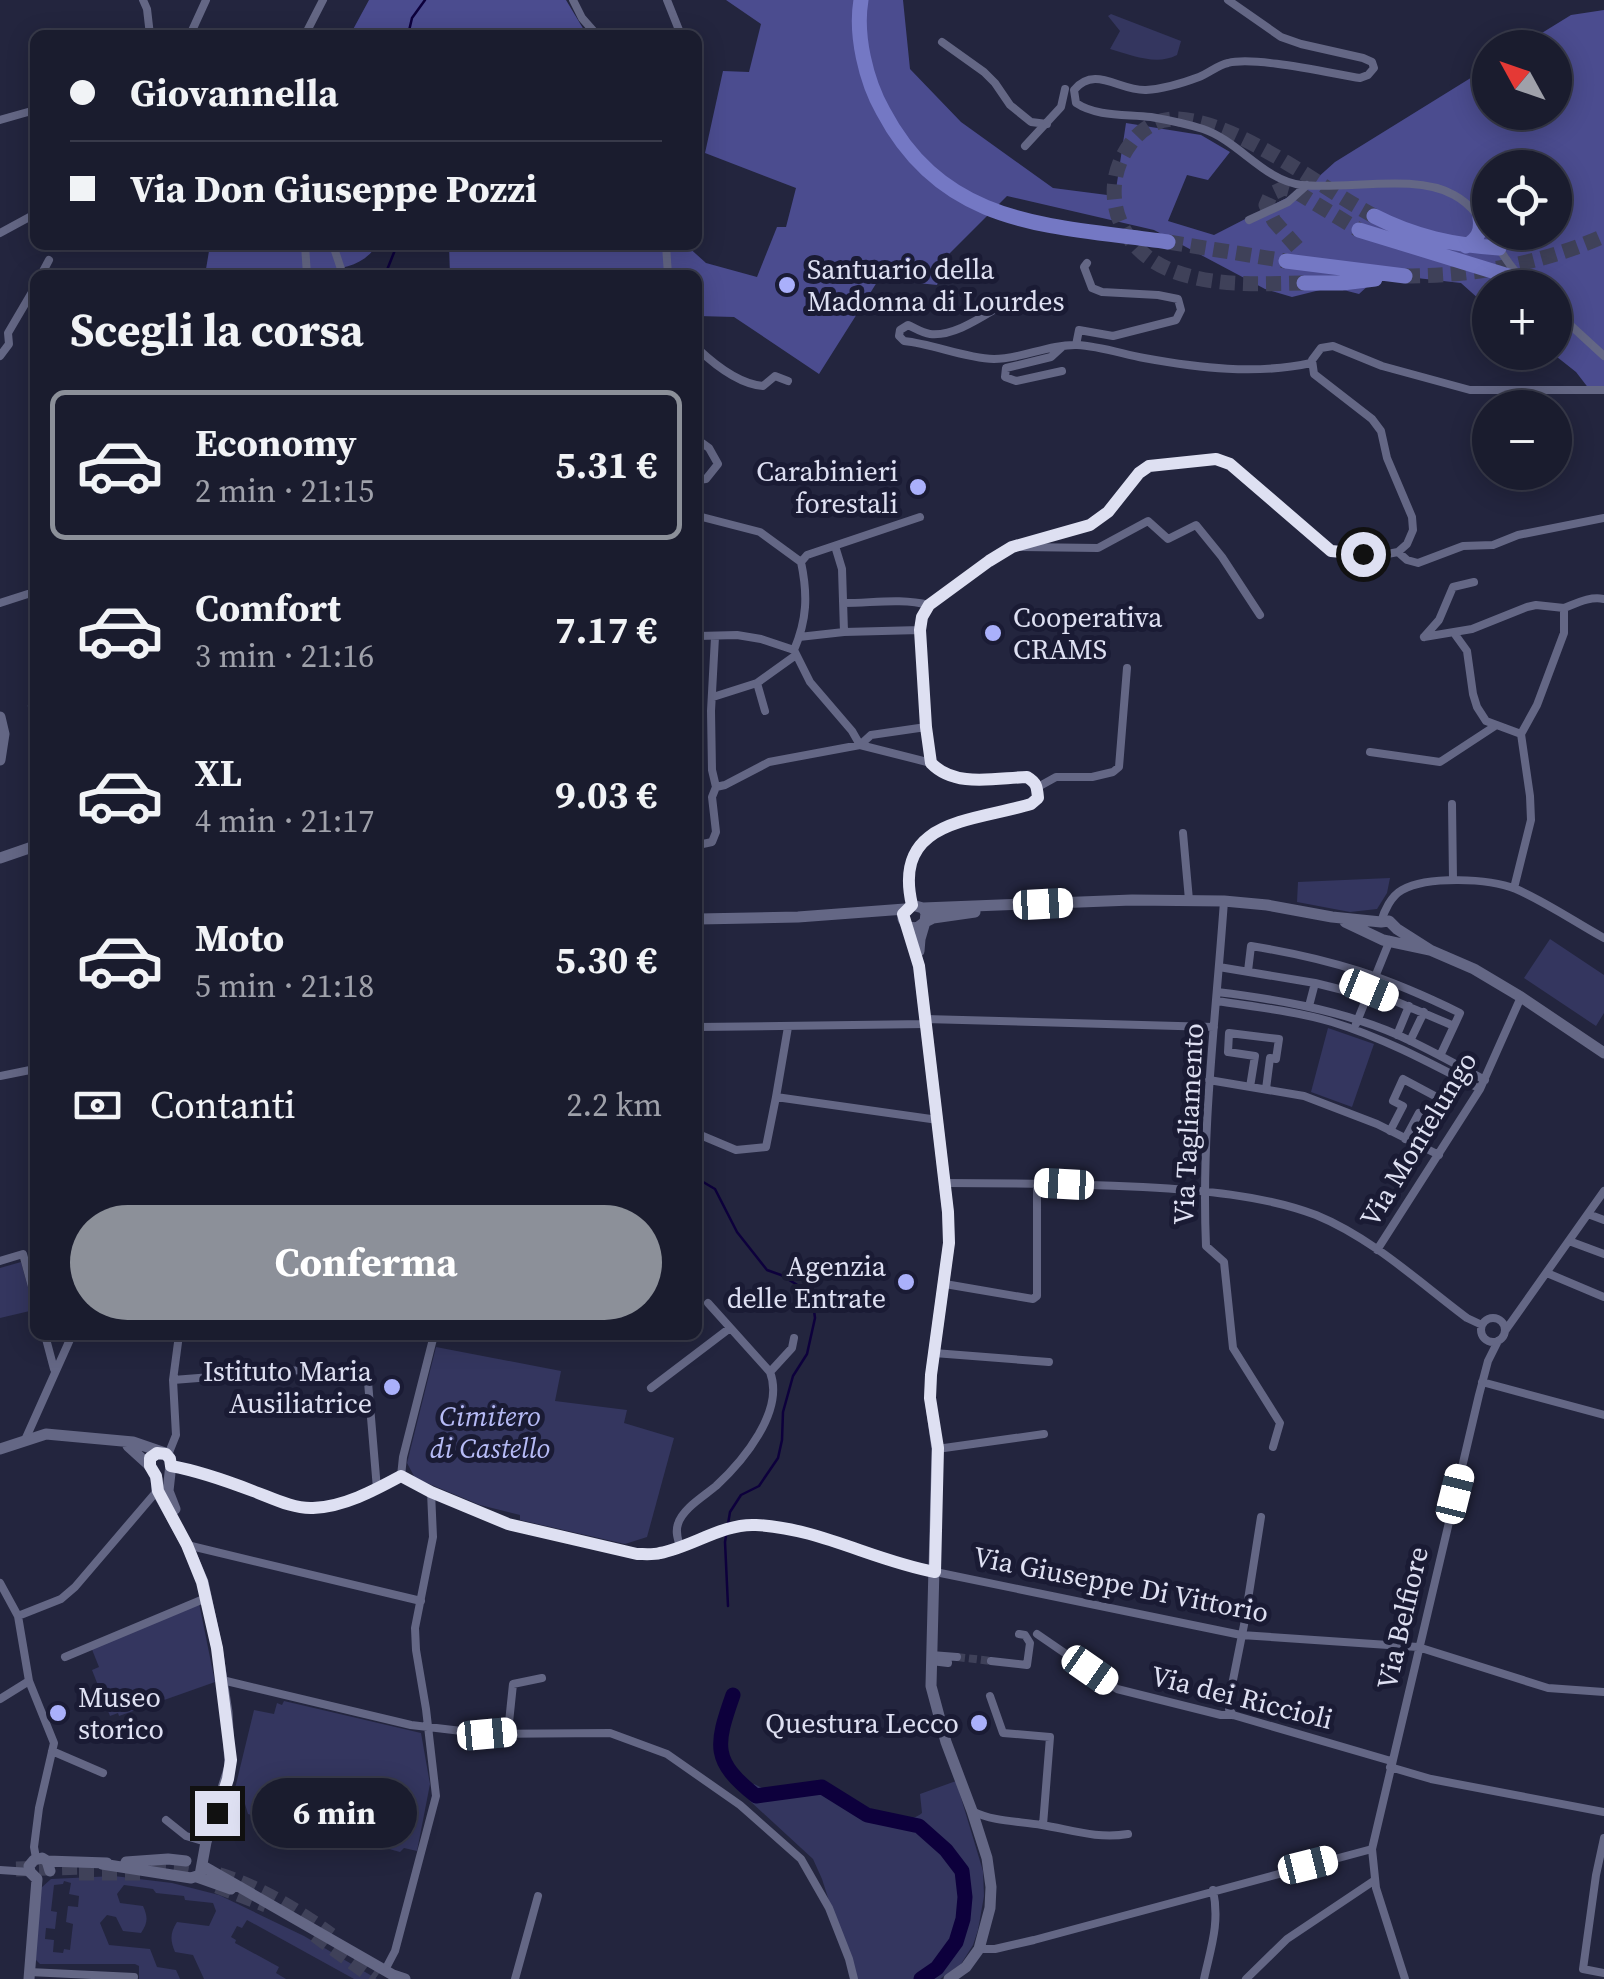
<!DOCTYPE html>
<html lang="it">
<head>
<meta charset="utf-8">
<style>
  body { margin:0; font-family:"Source Serif 4",serif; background:#27293a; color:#f1f3f6; height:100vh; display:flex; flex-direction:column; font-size:38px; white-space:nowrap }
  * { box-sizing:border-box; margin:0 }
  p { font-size:32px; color:#9fa1aa }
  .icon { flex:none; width:55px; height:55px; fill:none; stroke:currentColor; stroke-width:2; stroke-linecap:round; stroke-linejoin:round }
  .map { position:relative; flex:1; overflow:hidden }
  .side { position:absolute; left:30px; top:270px; width:672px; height:1070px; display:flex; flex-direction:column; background:#1a1c2e; border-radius:15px; box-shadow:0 5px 25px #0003,0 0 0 2px #383a4a }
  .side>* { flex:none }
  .guide { position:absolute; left:30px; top:30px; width:672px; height:220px; border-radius:15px; box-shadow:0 5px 25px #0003,0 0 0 2px #383a4a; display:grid; align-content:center; height:220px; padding:0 40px; background:#1a1c2e }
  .needle { width:65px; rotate:310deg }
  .tools { position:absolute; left:1472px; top:30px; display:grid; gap:20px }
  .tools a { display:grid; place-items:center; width:100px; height:100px; border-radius:50%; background:#1a1c2e; box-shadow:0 5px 25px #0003,0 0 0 2px #383a4a; font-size:50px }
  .end { position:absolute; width:45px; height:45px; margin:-22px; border:12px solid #dee0f2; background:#111; box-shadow:0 0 0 5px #111 }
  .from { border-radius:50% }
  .bubble { position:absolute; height:70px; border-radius:35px; background:#1a1c2e; box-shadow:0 5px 25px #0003,0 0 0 2px #383a4a; font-size:32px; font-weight:700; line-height:70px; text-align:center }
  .car { position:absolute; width:30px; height:60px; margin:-30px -15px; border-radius:12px; box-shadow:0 0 8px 2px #0007; background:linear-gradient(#fff 24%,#345 0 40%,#fff 0 76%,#345 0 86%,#fff 0) }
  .guide b { display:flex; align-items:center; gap:35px; height:95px; font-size:38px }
  .guide b+b { border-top:2px solid #383a4a }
  .guide i { width:25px; height:25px; background:#f1f3f6 }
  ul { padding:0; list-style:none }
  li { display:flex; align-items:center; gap:30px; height:150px; margin:0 20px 15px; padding:0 20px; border:5px solid transparent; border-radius:15px }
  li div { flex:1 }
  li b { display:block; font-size:38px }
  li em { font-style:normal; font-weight:700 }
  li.selected { border-color:#8c9099 }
  li>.icon { width:90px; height:90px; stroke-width:1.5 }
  h2 { padding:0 40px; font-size:45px; line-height:120px }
  .pay { display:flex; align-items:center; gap:25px; height:110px; padding:0 40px; font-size:38px }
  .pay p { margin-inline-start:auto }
  .action { display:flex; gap:20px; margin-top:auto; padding:20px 40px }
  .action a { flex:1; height:115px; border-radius:60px; background:#8c9099; color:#fff; font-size:40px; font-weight:700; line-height:115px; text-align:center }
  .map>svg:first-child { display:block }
  .green { fill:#34365f; fill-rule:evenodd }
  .forest { fill:#4b4c8f; fill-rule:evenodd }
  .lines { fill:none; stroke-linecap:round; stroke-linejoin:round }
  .stream { stroke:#0d003c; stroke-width:2.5 }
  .river { stroke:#0d003c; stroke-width:15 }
  .street-tunnel { stroke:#3f4159; stroke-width:8; stroke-dasharray:8 4; stroke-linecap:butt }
  .highway-tunnel { stroke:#3f4159; stroke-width:15; stroke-dasharray:15 8; stroke-linecap:butt }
  .street { stroke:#646785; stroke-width:8 }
  .secondary { stroke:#646785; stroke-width:11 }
  .highway { stroke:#7478c4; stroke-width:15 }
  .route { stroke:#dee0f2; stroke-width:12 }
  .poi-dot { fill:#aab0fb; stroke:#1a1b34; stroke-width:4 }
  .labels { text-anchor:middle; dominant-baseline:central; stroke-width:10; stroke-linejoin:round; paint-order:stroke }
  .poi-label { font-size:28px; fill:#dee0f2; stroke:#1a1b34; text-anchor:end }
  .street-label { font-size:28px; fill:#dee0f2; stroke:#1a1b34 }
  .park-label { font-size:28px; font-style:italic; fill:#b6bbf6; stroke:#1a1b34 }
</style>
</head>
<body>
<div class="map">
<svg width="1604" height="1979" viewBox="0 0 1604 1979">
  <rect width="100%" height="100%" fill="#23253e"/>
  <!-- green -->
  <path class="green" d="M1111,14L1181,41L1177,55C1156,66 1132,55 1110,49L1120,31L1108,16Z
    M1390,878L1387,893L1377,909L1350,912L1297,902L1298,882Z
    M1550,939L1604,975V1013L1596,1026L1524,978Z
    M1328,1028L1374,1044L1352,1107L1311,1092Z
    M21,1262L34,1310L0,1318V1268Z
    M436,1347L561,1371L555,1401L627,1410L624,1423L674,1438L647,1537L625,1544L520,1520V1515L480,1505L415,1478L407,1463Z
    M199,1603L215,1682L119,1716L118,1713L110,1716L92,1670L99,1667L91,1647Z
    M284,1701L421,1733L430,1784L417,1851L404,1848L400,1852L367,1843L364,1850L276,1828L277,1822L248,1814L245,1804L232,1801L254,1710L274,1714L277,1703L282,1705Z
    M956,1781L983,1871L984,1896L978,1930L973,1945L961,1964L940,1979H854L822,1879L813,1859L750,1801L746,1793L754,1784C759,1786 763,1789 768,1790C786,1794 806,1780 823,1785C833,1788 834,1794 841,1800C860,1816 901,1830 922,1813L920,1794Z
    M114,1876L172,1883L219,1895L304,1936L377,1979H354L247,1920L242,1928L237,1926L231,1937L236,1940L235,1943L279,1967L276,1973L286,1979H204L193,1955L175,1952C170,1940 170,1933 177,1922L209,1926L216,1911L213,1903L185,1900L184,1896L156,1893L153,1889L124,1885L117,1894L120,1903L143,1906C148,1917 148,1923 141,1933L123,1931L116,1917L107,1915L100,1923L109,1945L150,1949L157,1967L176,1970L180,1979H139V1966L135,1964H40L35,1959L41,1888L51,1879ZM64,1881L71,1883L69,1894L79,1896L78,1907L68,1906L66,1922L73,1924L70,1950L64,1949L63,1953L53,1952L54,1940L45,1939L46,1928L55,1929L57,1912L51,1911L54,1885L63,1884Z"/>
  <!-- forest -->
  <path class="forest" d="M369,0H566L587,35H350Z
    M726,0H903L910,69L961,122L1053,188L1115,196L1126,123L1201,135L1230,152L1208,180L1187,175L1168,221L1214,235L1306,188L1335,162L1490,66V112H1555V48L1519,47L1571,15L1604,10V393L1593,394L1576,372L1552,353L1555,352V288H1490V309L1461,283L1381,274L1359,294L1332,287L1292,297L1265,289L1154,230L1007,196L949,254L937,285L879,279L819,374L734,317L698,316V275H450L449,245H686L706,263L757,277L777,227H786L796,188L705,153L723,71L749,72L761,24ZM1490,168H1555V232H1490Z
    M210,245H377C364,265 344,269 322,270L318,275H205Z"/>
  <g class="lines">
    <!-- stream -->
    <path class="stream" d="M408,35L412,18L425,0
      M385,275L397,245
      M698,1179L715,1189L737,1232L767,1270L781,1275L804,1289L813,1303L815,1318L807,1354L793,1376L783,1412L782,1440L778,1458L759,1486L741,1495L730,1512L725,1542L728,1606"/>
    <!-- river -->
    <path class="river" d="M733,1695C715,1746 712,1761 756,1796L822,1787L867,1815L919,1826L946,1850L962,1871L965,1897L963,1919L956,1942L937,1968L921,1979"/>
    <!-- street-tunnel -->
    <path class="street-tunnel" d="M957,1657L991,1661"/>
    <!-- highway-tunnel -->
    <path class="highway-tunnel" d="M1168,242L1286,261
      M1297,247L1274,221L1266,205L1271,194L1284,188L1295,191L1359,230
      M1405,276C1473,276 1541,264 1604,236
      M1304,283C1259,284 1210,287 1168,269C1117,247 1097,188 1131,143C1142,128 1157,119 1176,119C1238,121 1319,187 1374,216
      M151,1865C218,1863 279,1897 331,1935
      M16,1869L88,1867
      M79,1873H141
      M217,1886L266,1905
      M315,1935L375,1979"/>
    <!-- street -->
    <path class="street" d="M143,0L147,9L150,35
      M573,0L582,18L597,35
      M667,0L681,35
      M1228,0L1281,37L1301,44L1363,58L1372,62L1374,68L1368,75L1360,78C1329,73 1255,56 1228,63C1218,65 1209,73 1199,77C1183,83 1164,89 1146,90C1119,91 1095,65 1074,90L1076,103C1097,117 1126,114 1151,117C1168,120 1187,124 1203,129C1239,141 1264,181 1302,185C1347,190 1415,173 1454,195C1480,209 1489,235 1506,259C1513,270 1522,279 1532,288
      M190,35L206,0
      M305,35L323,0
      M942,42L984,72L995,83L1010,105L1031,122L1047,124
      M0,120L35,110
      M1025,146L1061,107L1065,89
      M1249,220L1288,202L1307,185
      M0,233L35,214
      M305,245L307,275
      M333,245L343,275
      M666,245L668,275
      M41,275L49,260
      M1011,300C988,312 957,337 930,334C922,333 915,328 908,325L900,330L899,336L904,341C934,344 963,358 994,359C1022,359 1049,344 1077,345C1099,346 1123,354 1144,358C1199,368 1256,375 1311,363
      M1555,311L1604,356
      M1076,345L1079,330L1113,336L1176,320L1181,310L1178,299L1158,295L1102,292L1092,288L1084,267L1087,263
      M698,349C715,365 739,384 763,386L775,376L788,381
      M0,356L9,344L8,333L35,287
      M1062,371L1016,381L1005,377L1006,368L1051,357L1062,347
      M698,440L709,448L718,464L706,479L698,480
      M698,516L760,532L801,562C808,595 807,620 794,650
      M835,546L842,569L844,632
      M1021,547L1098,548L1148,521L1168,539L1196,525L1222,557L1260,615
      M1398,552L1407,560L1418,563L1463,546L1493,545L1518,535L1604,518
      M801,562L807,555L920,517
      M0,603L34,592L35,576
      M844,603C873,603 901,598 929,605
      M1564,608C1577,603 1590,596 1604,599
      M1454,633L1467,651L1473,694L1477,707L1486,721L1521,734
      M698,636L737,635L761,639L794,650
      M799,637L844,632L920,630
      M1424,637L1472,629L1527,607L1536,605L1564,608
      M1424,637L1439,620L1453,587L1474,582
      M794,650L810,682L852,731L860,745
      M757,683L765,711
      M713,697L757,683L796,655
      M32,706L35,704
      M860,745L871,735L926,727
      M1370,752L1440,762L1495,726
      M931,763L926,727L920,630L921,617L929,605L989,561L1012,547L1090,525L1108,512L1139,473L1149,466L1216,459L1230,464L1331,551L1382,555L1398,552L1407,544L1413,530L1412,517L1387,458L1381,431L1372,419L1314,374L1312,360L1321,348L1333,346L1382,366L1470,390H1604
      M716,787L725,785L769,762L860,745L931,763
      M1038,787L1056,777H1092L1113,772L1119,767L1127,668
      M1452,804L1453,880
      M1183,833L1189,900
      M698,845L712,842L716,832L712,797L716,787L712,770L711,711L715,637
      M1514,888L1531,820L1530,796L1521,734L1537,705L1564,633V608
      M1224,901C1216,1015 1201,1131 1206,1246L1224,1262L1233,1348L1280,1423L1273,1447
      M912,905C892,819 972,822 1031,804L1038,798C1037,787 1037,783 1027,777C995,778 954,788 931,763
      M1381,922C1384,911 1391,896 1402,890C1428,876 1488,878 1516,889C1546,902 1575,922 1604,938
      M1219,967L1315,983L1309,1006
      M1248,971L1251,946C1332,959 1387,977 1460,1013L1454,1026L1369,990
      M1315,983L1367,996
      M1217,992C1275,999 1333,1009 1386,1030C1421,1044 1453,1063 1485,1080
      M1217,1001C1255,1007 1295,1011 1332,1022C1384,1038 1432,1064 1480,1089
      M925,1019L1214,1027
      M1356,1024L1390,940
      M698,1027L926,1024
      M788,1027L776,1097L938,1120
      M1397,1035L1409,1006
      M1410,1041L1424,1012
      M1440,1056L1454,1026
      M0,1076L35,1069
      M1209,1080L1304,1096L1377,1124L1439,1155
      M1250,1087L1255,1056L1228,1052L1229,1033L1279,1039L1276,1059L1270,1058L1266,1089
      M1390,1131L1403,1106L1393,1101L1403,1079L1446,1102L1435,1121L1419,1113L1405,1139
      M698,1134L736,1150L766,1147L776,1097
      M945,1183C1011,1183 1077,1184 1143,1187C1198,1190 1264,1195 1316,1215C1372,1238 1419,1282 1467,1318L1482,1325
      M1588,1214L1604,1220
      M1569,1241L1604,1254
      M1377,1250L1480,1089L1521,997
      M0,1261L23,1254L35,1298
      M1547,1273L1604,1297
      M945,1284L1033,1299L1037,1296V1183
      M1481 1330a12 12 0 1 1 24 0a12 12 0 1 1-24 0Z
      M1505,1331L1604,1191
      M45,1335L54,1369
      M934,1353L1049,1362
      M367,1370L377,1489
      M770,1372L792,1348L794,1338
      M173,1380L314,1369
      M1482,1382L1604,1415
      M651,1388L730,1328
      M25,1440L72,1335
      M937,1449L1044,1434
      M168,1455L176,1435L173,1380L179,1335
      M171,1466C199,1471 227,1481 253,1491C272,1498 293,1509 314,1508C344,1507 375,1490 401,1476
      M401,1476L431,1492L509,1523L637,1554H658L742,1525H758L814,1534L921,1569L1241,1635L1418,1647L1548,1688L1604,1692
      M401,1476L403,1457L434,1335
      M187,1545L421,1601
      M680,1547C678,1539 675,1532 678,1524C682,1509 704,1496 716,1486C743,1461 785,1411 770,1372L708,1303
      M0,1583L18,1616L29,1681L54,1743L39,1808L34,1847L36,1858
      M18,1616L61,1599L75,1587L157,1491
      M1037,1634L1117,1689L1221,1715H1233L1391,1761
      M931,1655L957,1657
      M65,1657L206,1598
      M931,1661L948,1663
      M991,1661L1027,1665L1030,1643L1025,1635L1019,1634
      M222,1680L411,1725L487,1734L610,1733L667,1754L740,1805L801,1859L829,1908L849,1959L854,1979
      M990,1696L1003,1733L1050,1737L1043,1825
      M0,1699L29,1681
      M1233,1715L1229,1709V1700L1244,1625L1261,1517
      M508,1732L513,1684L542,1678
      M52,1751L103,1773
      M1390,1767L1431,1779L1604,1812
      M972,1811C994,1822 1018,1821 1042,1825C1072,1830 1097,1839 1128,1834
      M166,1820L186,1836L206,1842
      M1604,1838L1596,1875L1583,1969L1604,1973
      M0,1870L30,1872
      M979,1949H995L1034,1940L1372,1849
      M385,1970L395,1951L436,1796L426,1709L416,1650L415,1628L433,1537L431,1492
      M29,1972L134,1977
      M515,1979L538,1896
      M1204,1979C1211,1947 1220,1923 1213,1890
      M1246,1979L1287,1939L1375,1880
      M1405,1979L1376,1888L1372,1849L1479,1395L1488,1361L1498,1341"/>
    <!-- secondary -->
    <path class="secondary" d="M0,717L4,734L0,760
      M0,858L35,846
      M923,908L926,913L925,922L917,928L908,927L903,919V914L912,905L923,908L1132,900L1224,901L1267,905L1332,917L1381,922L1389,921L1397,929L1430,950
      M698,919L798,917L905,909
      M1345,922L1383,940L1430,950L1474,969L1521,997L1604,1053
      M908,927L919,966L948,1212L949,1243L931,1375L930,1398L937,1449L931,1686L946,1742L972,1811L987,1858L991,1887L990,1908L979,1949L966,1967L949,1979
      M919,951L920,939L925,922L933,918L975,912
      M128,1446L150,1466
      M0,1449L46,1434L133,1442L165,1453L170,1458L171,1464L168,1491L175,1509
      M47,1861L107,1863
      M126,1862L168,1859L186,1861
      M102,1864L191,1878L200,1875L206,1842L230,1766L227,1712L217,1648L203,1582L187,1545L157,1491V1479L153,1472
      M203,1866L393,1975L405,1979
      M197,1877L231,1889
      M37,1879L30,1872L29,1866L34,1860L42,1858L47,1861L50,1871
      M29,1979L37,1879"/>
    <!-- highway -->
    <path class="highway" d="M861,0C855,35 866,81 883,111C945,229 1052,225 1168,242
      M1374,216C1415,237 1453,245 1499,248
      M1359,230L1525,281
      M1466,246C1478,239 1482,231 1480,218
      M1286,261L1405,276
      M1304,283H1342L1375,279"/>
  </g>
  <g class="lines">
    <!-- route -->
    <path class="route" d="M217,1813L228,1779L231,1760L217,1648L202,1582L187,1545L158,1491L156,1476L150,1466V1458L157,1453L166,1454L170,1459L171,1466C199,1471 227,1481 253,1491C272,1498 293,1509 313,1508C344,1507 375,1490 401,1476L431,1492L508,1524L637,1554C644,1554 653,1555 660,1553C692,1547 723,1523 756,1525C819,1528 874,1561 935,1572L938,1448L930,1398L931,1375L949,1243L948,1212L919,966L903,914L912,905C892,819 972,822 1031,804L1038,798C1037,787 1037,783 1027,777C995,778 955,788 931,763L926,727L920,630L922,617L929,605L989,561L1012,547L1090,525L1108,512L1139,473L1149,466L1216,459L1230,464L1331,551L1363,554"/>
  </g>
  <!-- markers -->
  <g class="poi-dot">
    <circle cx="787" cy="285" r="10"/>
    <circle cx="918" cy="487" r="10"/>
    <circle cx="993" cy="633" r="10"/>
    <circle cx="906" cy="1282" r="10"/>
    <circle cx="392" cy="1387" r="10"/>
    <circle cx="58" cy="1713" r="10"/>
    <circle cx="979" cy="1723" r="10"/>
  </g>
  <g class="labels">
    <!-- poi labels -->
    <g class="poi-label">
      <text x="807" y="269" text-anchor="start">Santuario della<tspan x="807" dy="32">Madonna di Lourdes</tspan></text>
      <text x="898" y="471">Carabinieri<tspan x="898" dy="32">forestali</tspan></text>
      <text x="1013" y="617" text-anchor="start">Cooperativa<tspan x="1013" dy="32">CRAMS</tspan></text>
      <text x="886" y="1266">Agenzia<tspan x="886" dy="32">delle Entrate</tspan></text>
      <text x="372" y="1371">Istituto Maria<tspan x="372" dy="32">Ausiliatrice</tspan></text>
      <text x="78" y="1697" text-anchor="start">Museo<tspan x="78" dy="32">storico</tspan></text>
      <text x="959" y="1723">Questura Lecco</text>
    </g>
    <!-- street labels -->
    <g class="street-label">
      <text transform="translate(1188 1124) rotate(-87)">Via Tagliamento</text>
      <text transform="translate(1418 1139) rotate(-59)">Via Montelungo</text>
      <text transform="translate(1121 1584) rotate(11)">Via Giuseppe Di Vittorio</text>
      <text transform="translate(1402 1618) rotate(-77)">Via Belfiore</text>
      <text transform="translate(1242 1697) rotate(14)">Via dei Riccioli</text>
    </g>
    <!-- park labels -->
    <g class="park-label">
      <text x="490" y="1416">Cimitero<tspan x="490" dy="32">di Castello</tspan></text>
    </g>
  </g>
</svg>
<div class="tools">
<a><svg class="needle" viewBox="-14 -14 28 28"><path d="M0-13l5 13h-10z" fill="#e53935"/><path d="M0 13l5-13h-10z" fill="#9fa1aa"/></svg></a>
<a><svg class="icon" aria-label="locate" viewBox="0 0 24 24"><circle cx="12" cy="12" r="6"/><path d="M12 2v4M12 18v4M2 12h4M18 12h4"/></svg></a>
<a>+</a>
<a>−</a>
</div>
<i class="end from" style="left:1363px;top:554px"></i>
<i class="end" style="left:217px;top:1813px"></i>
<div class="bubble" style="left:252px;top:1778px;width:165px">6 min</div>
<i class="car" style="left:1043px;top:904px;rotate:87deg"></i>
<i class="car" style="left:1369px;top:990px;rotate:112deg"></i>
<i class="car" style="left:1064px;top:1184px;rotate:273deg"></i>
<i class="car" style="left:1455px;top:1494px;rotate:14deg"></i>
<i class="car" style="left:1090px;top:1670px;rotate:125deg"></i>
<i class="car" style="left:487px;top:1734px;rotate:85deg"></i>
<i class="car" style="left:1308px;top:1865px;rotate:76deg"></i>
<div class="guide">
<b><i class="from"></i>Giovannella</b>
<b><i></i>Via Don Giuseppe Pozzi</b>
</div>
<section class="side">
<h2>Scegli la corsa</h2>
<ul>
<li class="selected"><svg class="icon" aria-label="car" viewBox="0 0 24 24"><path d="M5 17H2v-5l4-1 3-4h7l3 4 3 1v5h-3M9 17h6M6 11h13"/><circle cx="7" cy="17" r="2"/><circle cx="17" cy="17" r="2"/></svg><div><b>Economy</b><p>2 min · 21:15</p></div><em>5.31 €</em></li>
<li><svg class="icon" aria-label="car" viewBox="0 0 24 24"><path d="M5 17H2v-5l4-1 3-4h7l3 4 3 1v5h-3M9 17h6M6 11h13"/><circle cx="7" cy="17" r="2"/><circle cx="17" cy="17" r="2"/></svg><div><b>Comfort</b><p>3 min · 21:16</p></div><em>7.17 €</em></li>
<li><svg class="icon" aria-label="car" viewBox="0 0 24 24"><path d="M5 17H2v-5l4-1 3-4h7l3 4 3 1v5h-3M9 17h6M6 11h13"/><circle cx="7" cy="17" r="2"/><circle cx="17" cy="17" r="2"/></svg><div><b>XL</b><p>4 min · 21:17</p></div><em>9.03 €</em></li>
<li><svg class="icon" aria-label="car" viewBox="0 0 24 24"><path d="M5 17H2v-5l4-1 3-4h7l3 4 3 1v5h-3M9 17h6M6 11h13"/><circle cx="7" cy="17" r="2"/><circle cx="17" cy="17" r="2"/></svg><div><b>Moto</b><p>5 min · 21:18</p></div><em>5.30 €</em></li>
</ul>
<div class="pay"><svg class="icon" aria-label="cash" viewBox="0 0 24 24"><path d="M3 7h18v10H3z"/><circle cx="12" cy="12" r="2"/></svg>Contanti<p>2.2 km</p></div>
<div class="action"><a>Conferma</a></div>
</section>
</div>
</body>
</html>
